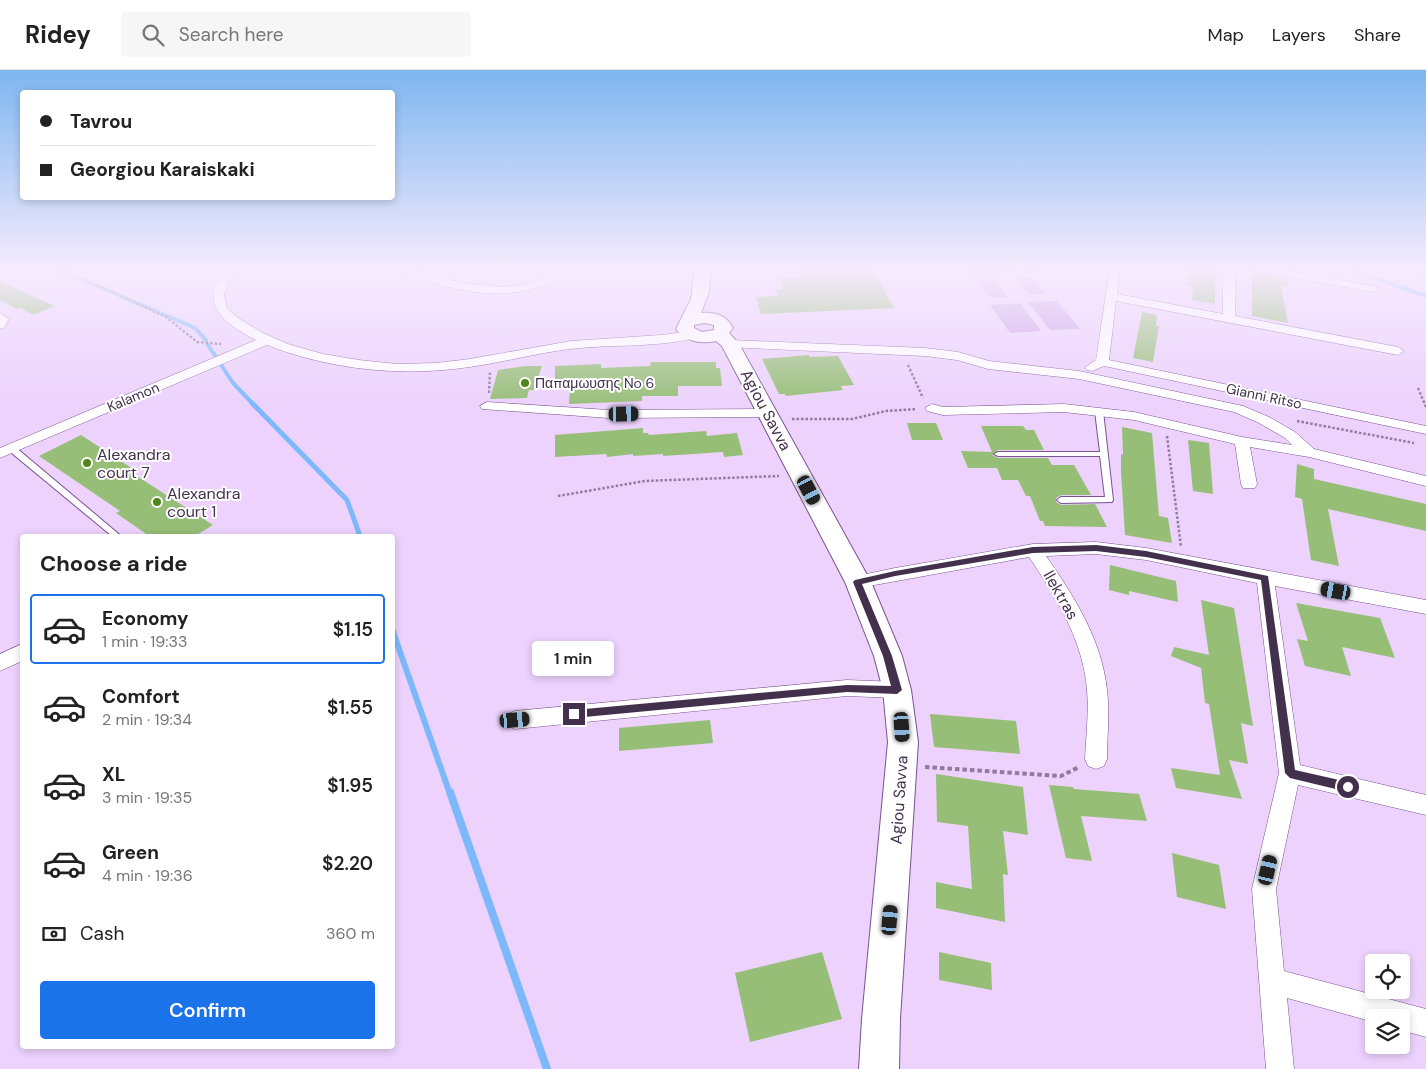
<!DOCTYPE html>
<html lang="en">
<head>
<meta charset="utf-8">
<style>
  body { margin:0; font-family:"DM Sans",sans-serif; background:#f6f6f6; color:#222; height:100vh; display:flex; flex-direction:column; font-size:19px; white-space:nowrap }
  * { box-sizing:border-box; margin:0 }
  p { font-size:16px; color:#767676 }
  .icon { flex:none; width:28px; height:28px; fill:none; stroke:currentColor; stroke-width:2; stroke-linecap:round; stroke-linejoin:round }
  .map { position:relative; flex:1; overflow:hidden }
  .details { position:absolute; left:20px; top:464px; width:375px; height:515px; display:flex; flex-direction:column; background:#fff; border-radius:5px; box-shadow:0 2px 8px #0003 }
  .details>* { flex:none }
  .top-card { position:absolute; left:20px; top:20px; width:375px; height:110px; border-radius:5px; box-shadow:0 2px 8px #0003; display:grid; align-content:center; height:110px; padding:0 20px; background:#fff }
  .controls { position:absolute; left:1365px; top:884px; display:grid; gap:10px }
  .controls a { display:grid; place-items:center; width:45px; height:45px; border-radius:5px; background:#fff; box-shadow:0 2px 8px #0003; font-size:25px }
  .end { position:absolute; width:22px; height:22px; margin:-11px; border:6px solid #42304c; background:#fff; box-shadow:0 0 0 2px #fff }
  .from { border-radius:50% }
  .bubble { position:absolute; height:35px; border-radius:5px; background:#fff; box-shadow:0 2px 8px #0003; font-size:16px; font-weight:600; line-height:35px; text-align:center }
  .car { position:absolute; width:15px; height:30px; margin:-15px -8px; border-radius:6px; box-shadow:0 0 4px 1px #0007; background:linear-gradient(#222 24%,#8ab4d8 0 40%,#222 0 76%,#8ab4d8 0 86%,#222 0) }
  .top-card b { display:flex; align-items:center; gap:18px; height:48px; font-size:19px }
  .top-card b+b { border-top:1px solid #e0e0e0 }
  .top-card i { width:12px; height:12px; background:#222 }
  ul { padding:0; list-style:none }
  li { display:flex; align-items:center; gap:15px; height:70px; margin:0 10px 8px; padding:0 10px; border:2px solid transparent; border-radius:5px }
  li div { flex:1 }
  li b { display:block; font-size:19px }
  li em { font-style:normal; font-weight:600 }
  li.active { border-color:#1a73e8 }
  li>.icon { width:45px; height:45px; stroke-width:1.5 }
  h2 { padding:0 20px; font-size:22px; line-height:60px }
  .pay { display:flex; align-items:center; gap:12px; height:55px; padding:0 20px; font-size:19px }
  .pay p { margin-inline-start:auto }
  .primary-button { display:flex; gap:10px; margin-top:auto; padding:10px 20px }
  .primary-button a { flex:1; height:58px; border-radius:5px; background:#1a73e8; color:#fff; font-size:20px; font-weight:600; line-height:58px; text-align:center }
  header { display:flex; align-items:center; gap:30px; box-sizing:border-box; height:70px; padding:0 25px; background:#fff; border-bottom:1px solid #e0e0e0 }
  header strong { font-size:24px }
  nav { display:flex; gap:28px; margin-inline-start:auto; font-size:18px }
  .search { width:350px; height:45px; background:#f6f6f6; display:flex; align-items:center; gap:12px; box-sizing:border-box; padding:0 18px; border-radius:5px; color:#767676; font-size:19px }
  .map>svg:first-child { display:block }
  .green { fill:#cca4e5 }
  .lines { fill:none; stroke-linecap:round; stroke-linejoin:round }
  .stream-far3 { stroke:#7db8fb; stroke-width:4 }
  .stream-far2 { stroke:#7db8fb; stroke-width:5 }
  .stream-far1 { stroke:#7db8fb; stroke-width:6 }
  .stream { stroke:#7db8fb; stroke-width:8 }
  .building { fill:#96be77 }
  .lane-casing { stroke:#7a5290; stroke-width:2 }
  .street-casing { stroke:#7a5290; stroke-width:1 }
  .secondary-casing { stroke:#7a5290; stroke-width:2 }
  .path-far1 { stroke:#917b9e; stroke-width:2.5; stroke-dasharray:2.5 2; stroke-linecap:butt }
  .path { stroke:#917b9e; stroke-width:4; stroke-dasharray:4.5 3; stroke-linecap:butt }
  .lane { fill:#fff; fill-rule:evenodd }
  .street { fill:#fff; fill-rule:evenodd }
  .secondary { fill:#fff; fill-rule:evenodd }
  .route { fill:#42304c }
  .poi-dot { fill:#52851a; stroke:#fff; stroke-width:2 }
  .labels { text-anchor:middle; dominant-baseline:central; stroke-width:4; stroke-linejoin:round; paint-order:stroke }
  .far-poi-label { font-size:14px; fill:#42304c; stroke:#fff; text-anchor:start }
  .far-street-label { font-size:14px; fill:#42304c; stroke:#fff }
  .street-label { font-size:16px; fill:#42304c; stroke:#fff }
  .poi-label { font-size:16px; fill:#42304c; stroke:#fff; text-anchor:start }
</style>
</head>
<body>
<header>
<strong>Ridey</strong>
<div class="search"><svg class="icon" aria-label="search" viewBox="0 0 24 24"><circle cx="10" cy="10" r="6"/><path d="M15 15l6 6"/></svg>Search here</div>
<nav><a>Map</a><a>Layers</a><a>Share</a></nav>
</header>
<div class="map">
<svg width="1426" height="999" viewBox="0 0 1426 999">
  <rect width="100%" height="100%" fill="#ecd2fd"/>
  <!-- green -->
  <path class="green" d="M963,198H1067L1058,201L968,205Z
    M1032,208L1046,224L1029,225L1015,209Z
    M995,210L1008,227H990L978,211Z
    M1057,231L1080,259L1050,260L1028,232Z
    M1020,233L1041,261L1010,263L990,235Z"/>
  <g class="lines">
    <!-- stream-far3 -->
    <path class="stream-far3" d="M56,198L195,258L206,270
      M1346,198L1426,226
      M208,275L233,313L253,334"/>
    <!-- stream-far2 -->
    <path class="stream-far2" d="M252,333L347,430L360,466"/>
    <!-- stream-far1 -->
    <path class="stream-far1" d="M392,559L450,724"/>
    <!-- stream -->
    <path class="stream" d="M450,722L547,999"/>
  </g>
  <!-- building -->
  <path class="building" d="M798,198H872L894,238L761,244L756,227L778,226L776,220L783,219L779,209L802,208Z
    M1188,198L1215,200V234L1192,230L1193,216L1187,215Z
    M1252,201L1287,208L1289,217L1281,216L1288,253L1252,246Z
    M0,211L54,236L33,245L20,238L17,239L0,230Z
    M1142,242L1157,245L1156,256H1159L1153,292L1133,288Z
    M809,285L810,287L838,286L854,315L841,316L843,320L786,326L785,324H779L762,289Z
    M651,292H716V298H720L722,316H678V326H642V331L569,334L570,316H555V296L601,294V298L650,296Z
    M525,296H542L534,320H529L527,328L490,329L498,300Z
    M907,353H936L943,370H912Z
    M981,356H1023L1026,360H1034L1044,380H998L992,385L998,388H1048L1052,395H1074L1091,425H1061L1056,428V432L1061,435L1095,434L1107,457L1045,456L1043,451H1040L1030,426H1026L1018,410H1002L997,398H968L961,381L992,382Z
    M1122,357L1152,363L1159,446L1168,448L1172,473L1125,465L1121,401V384L1123,385Z
    M643,358V363H648L649,365L706,361L707,366L737,363L743,385L724,387L723,382L663,386V384L633,386V384L607,387L606,384L555,387V365Z
    M81,365L136,401L132,403L213,455L195,466H149L116,443L120,441L39,386Z
    M1188,370L1209,373L1213,424L1193,421Z
    M1297,394L1314,399V409L1426,434V461L1328,439L1339,496L1311,490L1302,429L1295,427Z
    M1110,495L1176,511L1178,532L1129,521V525L1109,520Z
    M1201,530L1234,538L1253,656L1241,653L1248,694L1229,690L1242,729L1176,718L1171,698L1220,705L1209,634L1205,633L1201,598L1171,586L1174,577L1209,585Z
    M1296,533L1380,548L1395,588L1342,577L1351,606L1305,596L1297,569L1308,571Z
    M930,644L1016,651L1020,684L934,677Z
    M710,650L713,673L619,681V658Z
    M936,704L1023,717L1028,765L1003,761L1008,805L1003,804L1005,852L936,838V812L972,819L968,756L937,752Z
    M1049,715L1073,717L1074,719L1139,724L1147,751L1081,746L1092,791L1066,788Z
    M1172,783L1219,795L1226,839L1177,827Z
    M822,882L842,949L750,972L735,903Z
    M939,882L991,893L992,920L939,910Z"/>
  <g class="lines">
    <!-- lane casing -->
    <g class="lane-casing">
      <path id="lane" d="M1099,339L1103,341L1113,430L1112,432L1061,433L1057,430L1061,427H1105L1100,386H998L994,384L998,382H1100L1095,341Z
        M8,376H14L121,466H112L8,380Z"/>
    </g>
    <!-- street casing -->
    <g class="street-casing">
      <path id="street" d="M227,198H238L228,212L224,225L227,238L238,248L263,263L288,274L323,284L359,290L397,294L436,293L470,289L571,271L661,265L691,261L697,265L695,268C655,278 612,274 570,279C531,284 493,295 454,299C392,306 325,298 267,275L0,388V378L256,270C224,254 196,232 227,198Z
        M392,198H408L462,213L504,217L523,215L542,208L559,198H571C565,206 552,212 542,216C492,234 442,216 393,200Z
        M1110,198H1120L1117,224L1223,244V202L1226,198H1237L1235,202V246L1398,277L1404,281L1398,285L1116,231L1109,290L1426,356V364L1104,296L1092,301L1087,300L1085,297L1096,290Z
        M1251,198H1273L1373,216L1379,219L1373,222L1256,201Z
        M1404,198L1426,199V205L1405,200Z
        M0,243L9,249L4,258L0,259Z
        M730,270L925,278L958,282L989,291L1079,301L1243,336L1269,347L1295,362L1314,379L1426,406V416L1309,387L1250,377L1257,414L1255,418H1243L1241,414L1235,374L1134,350L1064,342L943,345L927,341L925,338L932,334L943,337L1064,334L1134,342L1242,367L1292,375L1285,368L1259,353L1234,342L1079,309L988,299L957,290L925,286L726,277L724,274L726,271Z
        M487,332L609,340L768,339L773,340L775,343L773,346L768,347L609,348L482,339L480,336Z
        M1096,472L1146,478L1426,530V544L1275,516L1300,695L1426,725V745L1298,715L1276,819L1284,901L1426,939V967L1401,960V948H1374V952L1287,928L1294,999H1266L1252,819L1279,703L1257,513L1146,490L1096,484L1046,486C1074,526 1102,570 1107,620C1110,643 1107,666 1107,689L1104,696L1096,699L1088,696L1085,689C1086,666 1089,643 1087,620C1083,570 1056,527 1029,487L858,518L852,517L849,512L852,507L895,498L1033,474Z
        M22,574V591L0,601V584Z
        M847,610L897,612L904,614L907,620L904,626L897,628L847,626L515,659L508,656L505,650L508,644L515,641Z"/>
    </g>
    <!-- secondary casing -->
    <g class="secondary-casing">
      <path id="secondary" d="M695,198H711L709,222L701,243C715,242 726,245 733,258L729,263L739,274L871,512L902,586L911,620L918,672L900,949L899,999H859L862,949L888,672L883,620L874,586L845,512L722,276L716,271C702,274 685,272 676,259L691,229ZM705,253L714,255V260L702,262L694,258V255Z"/>
    </g>
    <!-- path-far1 -->
    <path class="path-far1" d="M49,198L108,220L166,247L197,272L221,274
      M908,295L923,328
      M1418,318L1426,337
      M489,323L490,302
      M792,349H852L886,341L917,339
      M1297,351L1414,373
      M1167,366L1181,477
      M558,426L645,411L779,406"/>
    <!-- path -->
    <path class="path" d="M925,697L1061,706L1079,697"/>
    <!-- lane -->
    <use href="#lane" class="lane"/>
    <!-- street -->
    <use href="#street" class="street"/>
    <!-- secondary -->
    <use href="#secondary" class="secondary"/>
  </g>
  <!-- sky -->
  <linearGradient id="sky" x2="0" y2="1"><stop stop-color="#7db6f0"/><stop offset="0.59" stop-color="#f6ebfe"/><stop offset="1" stop-color="#f6ebfe" stop-opacity="0"/></linearGradient>
  <rect width="1426" height="338" fill="url(#sky)"/>
  <!-- route -->
  <path class="route" d="M1096,475L1146,481L1268,506L1295,700L1348,712L1354,717L1352,720L1348,722L1290,708L1285,703L1261,510L1146,487L1096,481L1033,483L895,506L862,514L892,586L902,620L897,624L847,622L574,648L569,644L574,640L847,615L891,616L883,586L853,512L855,510L895,501L1033,477Z"/>
  <!-- markers -->
  <g class="poi-dot">
    <circle cx="525" cy="313" r="5"/>
    <circle cx="87" cy="393" r="5"/>
    <circle cx="157" cy="432" r="5"/>
  </g>
  <g class="labels">
    <!-- far-poi labels -->
    <g class="far-poi-label">
      <text x="535" y="313">Παπαμωυσης No 6</text>
    </g>
    <!-- far-street labels -->
    <g class="far-street-label">
      <text transform="translate(1264 326) rotate(12)">Gianni Ritso</text>
      <text transform="translate(133 327) rotate(-23)">Kalamon</text>
    </g>
    <!-- street labels -->
    <g class="street-label">
      <text transform="translate(766 340) rotate(62)">Agiou Savva</text>
      <text transform="translate(1061 525) rotate(60)">Ilektras</text>
      <text transform="translate(899 730) rotate(-86)">Agiou Savva</text>
    </g>
    <!-- poi labels -->
    <g class="poi-label">
      <text x="97" y="384">Alexandra<tspan x="97" dy="18">court 7</tspan></text>
      <text x="167" y="423">Alexandra<tspan x="167" dy="18">court 1</tspan></text>
    </g>
  </g>
</svg>
<div class="controls">
<a><svg class="icon" aria-label="locate" viewBox="0 0 24 24"><circle cx="12" cy="12" r="6"/><path d="M12 2v4M12 18v4M2 12h4M18 12h4"/></svg></a>
<a><svg class="icon" aria-label="layers" viewBox="0 0 24 24"><path d="M12 4l9 5-9 5-9-5zM3 14l9 5 9-5"/></svg></a>
</div>
<i class="end from" style="left:1348px;top:717px"></i>
<i class="end" style="left:574px;top:644px"></i>
<div class="bubble" style="left:532px;top:571px;width:82px">1 min</div>
<i class="car" style="left:624px;top:344px;rotate:89deg"></i>
<i class="car" style="left:809px;top:420px;rotate:152deg"></i>
<i class="car" style="left:1336px;top:521px;rotate:280deg"></i>
<i class="car" style="left:515px;top:650px;rotate:85deg"></i>
<i class="car" style="left:902px;top:657px;rotate:176deg"></i>
<i class="car" style="left:1268px;top:800px;rotate:13deg"></i>
<i class="car" style="left:890px;top:850px;rotate:5deg"></i>
<div class="top-card">
<b><i class="from"></i>Tavrou</b>
<b><i></i>Georgiou Karaiskaki</b>
</div>
<section class="details">
<h2>Choose a ride</h2>
<ul>
<li class="active"><svg class="icon" aria-label="car" viewBox="0 0 24 24"><path d="M5 17H2v-5l4-1 3-4h7l3 4 3 1v5h-3M9 17h6M6 11h13"/><circle cx="7" cy="17" r="2"/><circle cx="17" cy="17" r="2"/></svg><div><b>Economy</b><p>1 min · 19:33</p></div><em>$1.15</em></li>
<li><svg class="icon" aria-label="car" viewBox="0 0 24 24"><path d="M5 17H2v-5l4-1 3-4h7l3 4 3 1v5h-3M9 17h6M6 11h13"/><circle cx="7" cy="17" r="2"/><circle cx="17" cy="17" r="2"/></svg><div><b>Comfort</b><p>2 min · 19:34</p></div><em>$1.55</em></li>
<li><svg class="icon" aria-label="car" viewBox="0 0 24 24"><path d="M5 17H2v-5l4-1 3-4h7l3 4 3 1v5h-3M9 17h6M6 11h13"/><circle cx="7" cy="17" r="2"/><circle cx="17" cy="17" r="2"/></svg><div><b>XL</b><p>3 min · 19:35</p></div><em>$1.95</em></li>
<li><svg class="icon" aria-label="car" viewBox="0 0 24 24"><path d="M5 17H2v-5l4-1 3-4h7l3 4 3 1v5h-3M9 17h6M6 11h13"/><circle cx="7" cy="17" r="2"/><circle cx="17" cy="17" r="2"/></svg><div><b>Green</b><p>4 min · 19:36</p></div><em>$2.20</em></li>
</ul>
<div class="pay"><svg class="icon" aria-label="cash" viewBox="0 0 24 24"><path d="M3 7h18v10H3z"/><circle cx="12" cy="12" r="2"/></svg>Cash<p>360 m</p></div>
<div class="primary-button"><a>Confirm</a></div>
</section>
</div>
</body>
</html>
